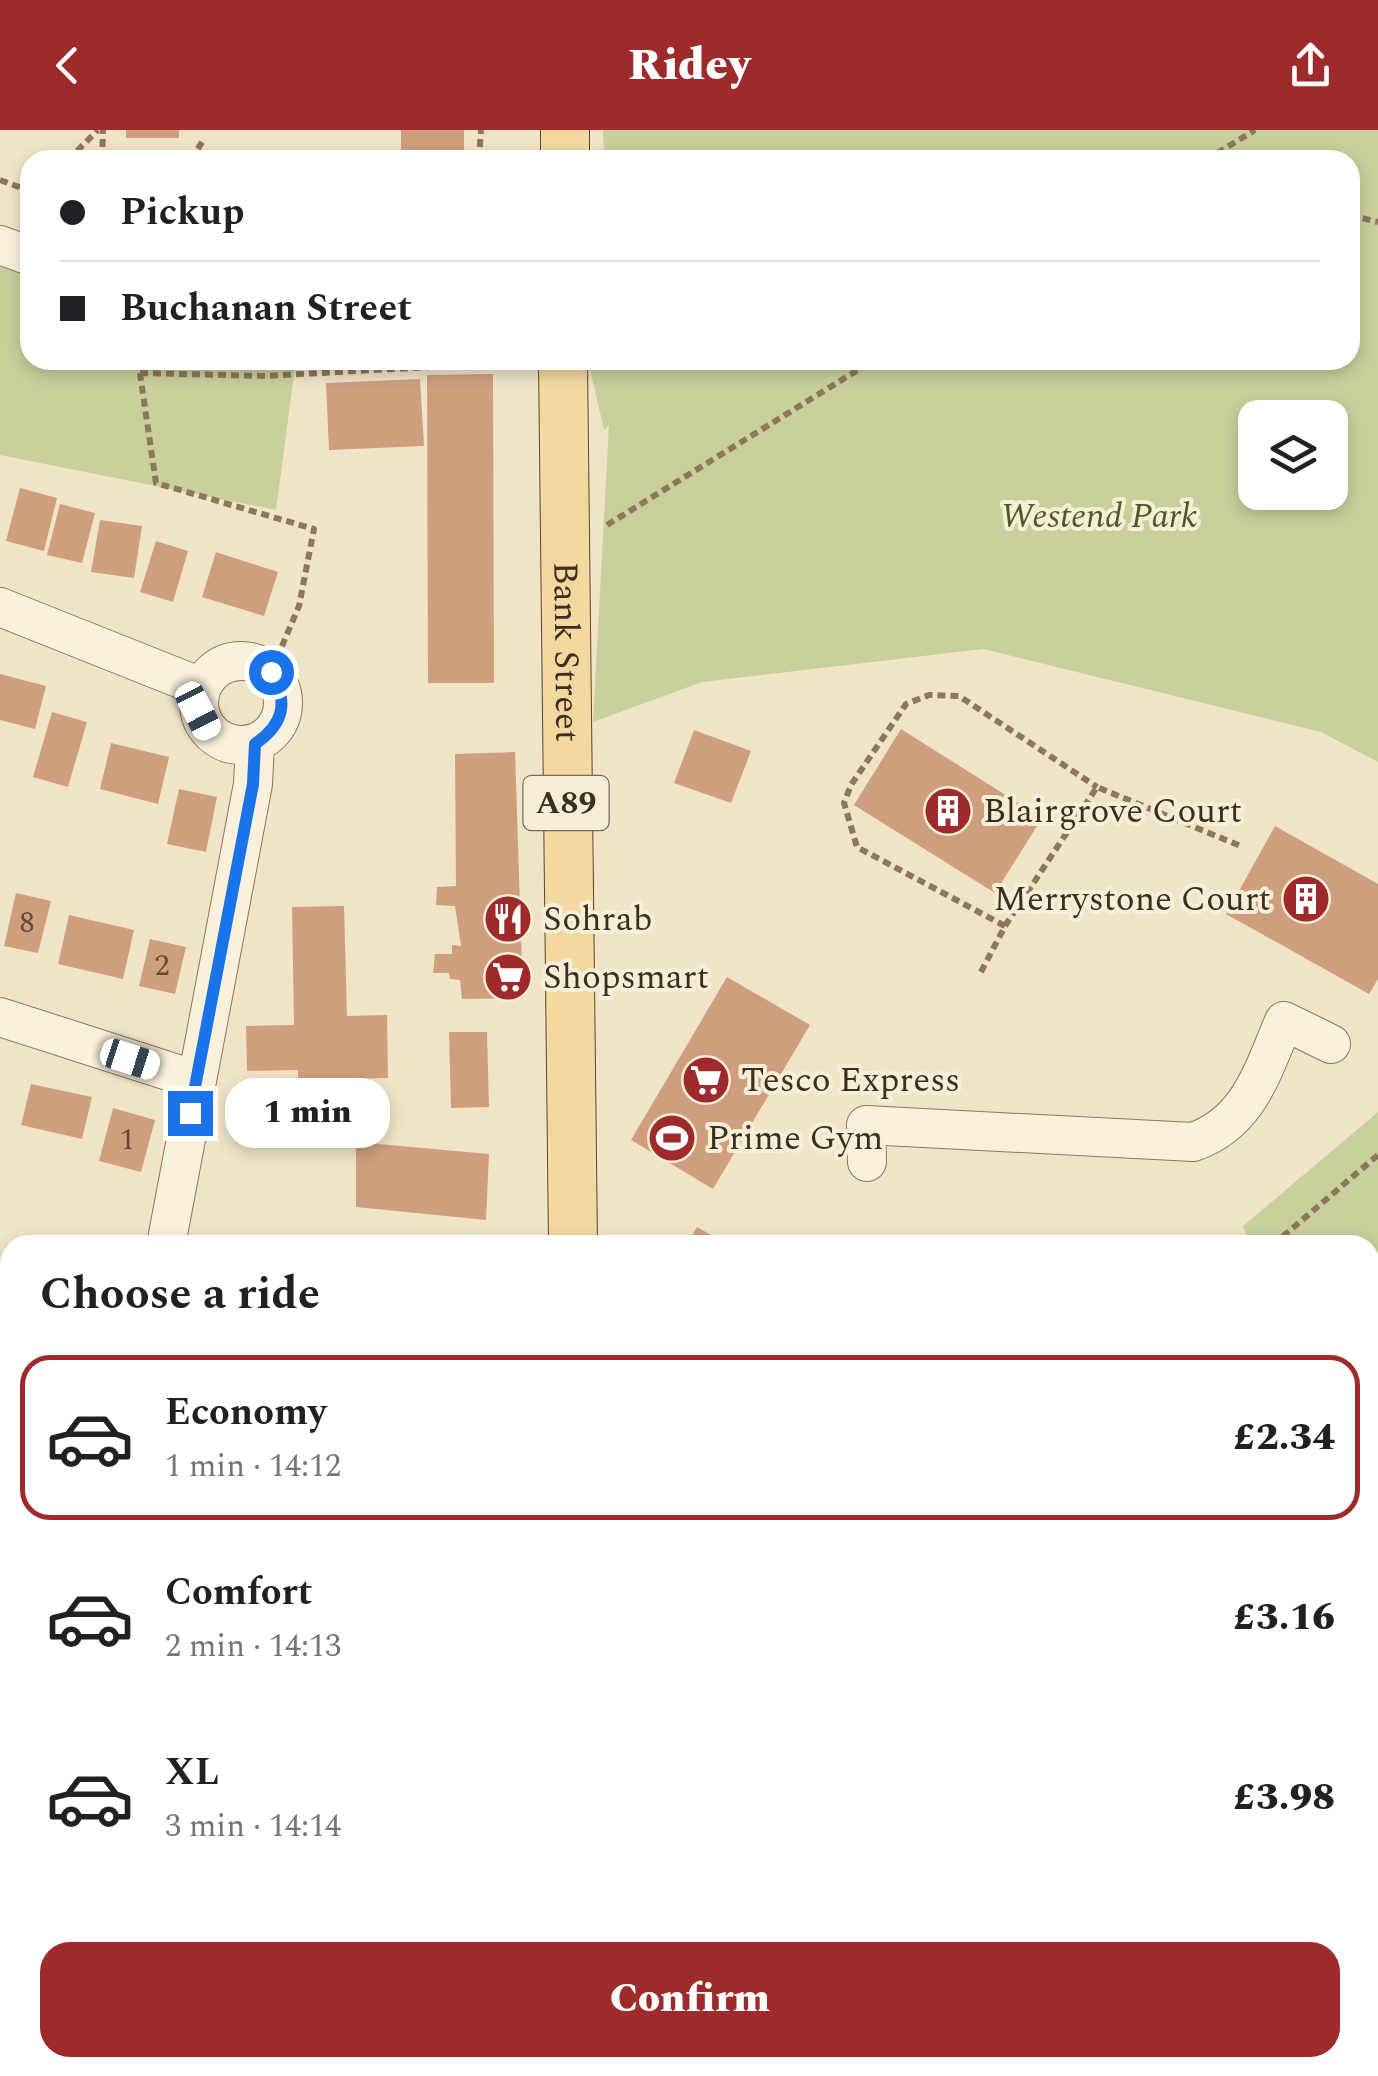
<!DOCTYPE html>
<html lang="en">
<head>
<meta charset="utf-8">
<style>
  body { margin:0; font-family:Spectral,serif; background:#f2f2f2; color:#202124; height:100vh; display:flex; flex-direction:column; font-size:38px; white-space:nowrap }
  * { box-sizing:border-box; margin:0 }
  p { font-size:32px; color:#757577 }
  .icon { flex:none; width:55px; height:55px; fill:none; stroke:currentColor; stroke-width:2; stroke-linecap:round; stroke-linejoin:round }
  .map { position:relative; flex:1; overflow:hidden }
  .sheet { position:absolute; left:0px; top:1105px; width:1380px; height:842px; display:flex; flex-direction:column; background:#fff; border-radius:30px 30px 0 0; box-shadow:0 5px 15px #0003 }
  .sheet>* { flex:none }
  .banner { position:absolute; left:20px; top:20px; width:1340px; height:220px; border-radius:30px; box-shadow:0 5px 15px #0003; display:grid; align-content:center; height:220px; padding:0 40px; background:#fff }
  .tools { position:absolute; left:1238px; top:270px; display:grid; gap:20px }
  .tools a { display:grid; place-items:center; width:110px; height:110px; border-radius:20px; background:#fff; box-shadow:0 5px 15px #0003; font-size:50px }
  .end { position:absolute; width:45px; height:45px; margin:-22px; border:12px solid #1a73e8; background:#fff; box-shadow:0 0 0 5px #fff }
  .from { border-radius:50% }
  .bubble { position:absolute; height:70px; border-radius:30px; background:#fff; box-shadow:0 5px 15px #0003; font-size:32px; font-weight:800; line-height:70px; text-align:center }
  .car { position:absolute; width:30px; height:60px; margin:-30px -15px; border-radius:12px; box-shadow:0 0 8px 2px #0007; background:linear-gradient(#fff 24%,#345 0 40%,#fff 0 76%,#345 0 86%,#fff 0) }
  .banner b { display:flex; align-items:center; gap:35px; height:95px; font-size:38px }
  .banner b+b { border-top:2px solid #e0e0e0 }
  .banner i { width:25px; height:25px; background:#202124 }
  ul { padding:0; list-style:none }
  li { display:flex; align-items:center; gap:30px; height:165px; margin:0 20px 15px; padding:0 20px; border:5px solid transparent; border-radius:30px }
  li div { flex:1 }
  li b { display:block; font-size:38px }
  li em { font-style:normal; font-weight:800 }
  li.on { border-color:#9e2a2b }
  li>.icon { width:90px; height:90px; stroke-width:1.5 }
  h2 { padding:0 40px; font-size:45px; line-height:120px }
  .primary-button { display:flex; gap:20px; margin-top:auto; padding:20px 40px }
  .primary-button a { flex:1; height:115px; border-radius:30px; background:#9e2a2b; color:#fff; font-size:40px; font-weight:800; line-height:115px; text-align:center }
  header { display:flex; justify-content:space-between; align-items:center; height:130px; padding:0 40px; background:#9e2a2b; color:#fff; font-size:45px; font-weight:800 }
  .map>svg:first-child { display:block }
  .green { fill:#c9cf9b; fill-rule:evenodd }
  .building { fill:#cf9f7d }
  .lines { fill:none; stroke-linecap:round; stroke-linejoin:round }
  .minor-casing { stroke:#8d765c; stroke-width:40 }
  .major-casing { stroke:#5b4430; stroke-width:50 }
  .path { stroke:#8d765c; stroke-width:6; stroke-dasharray:8 5; stroke-linecap:butt }
  .minor { stroke:#faf1dc; stroke-width:38 }
  .major { stroke:#f3d9a0; stroke-width:48 }
  .route { stroke:#1a73e8; stroke-width:12 }
  .labels { text-anchor:middle; dominant-baseline:central; stroke-width:8; stroke-linejoin:round; paint-order:stroke }
  .number-label { font-size:30px; fill:#624a37 }
  .shield { fill:#f7eed8; stroke:#756857; stroke-width:2.5 }
  .shield-label { font-size:32px; font-weight:bold; fill:#3d2e20 }
  .park-label { font-size:35px; font-style:italic; fill:#4d5a26; stroke:#f7eed8 }
  .street-label { font-size:35px; fill:#3d2e20; stroke:#f7eed8 }
  .poi-label { font-size:35px; fill:#3d2e20; stroke:#f7eed8; text-anchor:start }
</style>
</head>
<body>
<header><svg class="icon" aria-label="back" viewBox="0 0 24 24"><path d="M15 5l-7 7 7 7"/></svg>Ridey<svg class="icon" aria-label="share" viewBox="0 0 24 24"><path d="M12 15V3M7 8l5-5 5 5M5 13v7h14v-7"/></svg></header>
<div class="map">
<svg width="1378" height="1946" viewBox="0 0 1378 1946">
  <rect width="100%" height="100%" fill="#f0e4c8"/>
  <!-- green -->
  <path class="green" d="M603,0H1378V632L1321,602L983,519L702,552L593,592L609,295L604,300L588,230H1350V30H604ZM1255,288H1330V362H1255Z
    M0,129L30,137V230H296L276,380L0,325Z
    M1378,982V1287L1370,1295V1115H1250L1243,1096Z
    M665,1938H930L925,1946H671Z"/>
  <!-- building -->
  <path class="building" d="M126,0H179V8H126Z
    M401,0H464V30H401Z
    M493,244L494,553H428L427,245Z
    M420,249L424,316L329,320L326,253Z
    M20,358L57,368L44,421L6,411Z
    M60,374L95,383L82,433L47,425Z
    M100,390L142,396L134,448L91,442Z
    M156,411L188,421L173,472L140,462Z
    M216,422L278,442L264,486L202,467Z
    M0,544L46,556L35,599L0,590Z
    M52,582L87,592L68,657L33,647Z
    M901,599L1042,688L995,763L854,675Z
    M694,600L751,621L731,673L674,653Z
    M111,613L169,627L158,674L100,659Z
    M515,622L523,868L462,869L460,850L450,849L449,843H433L435,824H452V815L461,816L455,776L436,775L437,757L456,756L455,624Z
    M179,659L217,667L206,722L167,714Z
    M1275,696L1378,754V849L1369,864L1226,784Z
    M16,763L51,771L38,823L4,816Z
    M344,776L347,886L387,885L388,948L340,949L341,978H298V940L247,941L246,896L294,895L292,777Z
    M69,785L134,800L123,849L58,834Z
    M150,809L186,817L175,864L139,856Z
    M727,847L810,895L713,1059L631,1010Z
    M449,902H487L489,977L451,978Z
    M31,954L92,967L82,1009L21,995Z
    M113,978L155,990L141,1042L99,1031Z
    M356,1012L489,1024L486,1090L356,1077Z
    M697,1097L728,1115H687Z
    M5,1305L10,1306V1386L0,1385Z
    M1378,1372V1453L1374,1456L1370,1454V1379Z
    M0,1519L10,1521V1687L2,1734Z
    M1370,1559L1378,1562V1625L1370,1622Z
    M1009,1938H1074L1069,1946H1005Z"/>
  <g class="lines">
    <!-- minor casing -->
    <g class="minor-casing">
      <path id="minor" d="M0,115L30,126
        M0,477L201,557
        M199 573a42 42 0 1 1 84 0a42 42 0 1 1-84 0Z
        M0,887L196,950
        M867,1032L866,995L1193,1012C1249,993 1263,940 1284,891L1331,914
        M166,1115L253,654L255,614
        M0,1225L10,1227
        M1370,1326L1378,1319
        M0,1452L10,1454
        M1370,1509L1378,1512
        M45,1946L46,1938
        M957,1946L962,1938"/>
    </g>
    <!-- major casing -->
    <g class="major-casing">
      <g id="major">
        <path d="M565,30V0"/>
        <path id="s1" d="M563,230L573,1115"/>
        <path d="M0,1836L10,1838"/>
        <path d="M417,1938L449,1946"/>
        <path d="M596,1938L600,1946"/>
        <path d="M502,1946L507,1938"/>
      </g>
    </g>
    <!-- path -->
    <path class="path" d="M68,30L98,0
      M102,30L103,0
      M191,30L204,9
      M479,30L481,0
      M1206,30L1255,0
      M0,50L30,61
      M1350,85L1378,92
      M138,230L156,353L314,399L299,476L271,542
      M140,243L265,246L521,232
      M607,395L874,230
      M1005,796L857,717L844,673L851,655L906,574L929,565L959,566L1097,657
      M981,842L1005,796L1097,657L1243,717
      M1273,1115L1378,1025
      M1370,1213L1378,1182
      M213,1946L218,1938
      M793,1946L804,1938"/>
    <!-- minor -->
    <use href="#minor" class="minor"/>
    <!-- major -->
    <use href="#major" class="major"/>
  </g>
  <g class="lines">
    <!-- route -->
    <path class="route" d="M190,983L253,654L255,614C284,594 289,572 271,542"/>
  </g>
  <!-- icons -->
  <defs>
    <g id="building-disc" transform="scale(2.5)"><circle r="9.5" fill="#9e2a2b" stroke="#f7eed8"/><path d="M-4-6H4V6H1V3H-1V6H-4ZM-2.5-4.3h1.7v1.8h-1.7ZM.8-4.3h1.7v1.8H.8ZM-2.5-1h1.7V.8h-1.7ZM.8-1h1.7V.8H.8Z" fill="#fff"/></g>
    <g id="restaurant-disc" transform="scale(2.5)"><circle r="9.5" fill="#9e2a2b" stroke="#f7eed8"/><path d="M-5-6h1v4h1v-4h1v4h1v-4h1v5L-1.5 .5V6h-2V.5L-5-1ZM5-6V6H3V1.5H1.5Q1.5-4 5-6Z" fill="#fff"/></g>
    <g id="supermarket-disc" transform="scale(2.5)"><circle r="9.5" fill="#9e2a2b" stroke="#f7eed8"/><path d="M-6-5.5h2.5l.6 2H6L4.5 2H-2.5L-4.4-4H-6ZM-1.5 3.2a1.3 1.3 0 1 0 .1 0ZM3 3.2a1.3 1.3 0 1 0 .1 0Z" fill="#fff"/></g>
    <g id="stadium-disc" transform="scale(2.5)"><circle r="9.5" fill="#9e2a2b" stroke="#f7eed8"/><path d="M0-5a6.5 5 0 1 0 0 10a6.5 5 0 1 0 0-10ZM-3.5-1.8h7v3.6h-7Z" fill="#fff"/></g>
  </defs>
  <g fill-rule="evenodd">
    <use href="#building-disc" x="948" y="681"/>
    <use href="#building-disc" x="1306" y="769"/>
    <use href="#restaurant-disc" x="508" y="789"/>
    <use href="#supermarket-disc" x="508" y="847"/>
    <use href="#supermarket-disc" x="706" y="950"/>
    <use href="#stadium-disc" x="672" y="1008"/>
  </g>
  <g class="labels">
    <!-- number labels -->
    <g class="number-label">
      <text x="27" y="793">8</text>
      <text x="162" y="836">2</text>
      <text x="127" y="1010">1</text>
    </g>
    <!-- shield labels -->
    <rect class="shield" x="523.5" y="646" width="85" height="54" rx="8"/>
    <g class="shield-label">
      <text x="566" y="673">A89</text>
    </g>
    <!-- park labels -->
    <g class="park-label">
      <text x="1099" y="386">Westend Park</text>
    </g>
    <!-- street labels -->
    <g class="street-label">
      <text stroke="none"><textPath href="#s1" startOffset="292">Bank Street</textPath></text>
    </g>
    <!-- poi labels -->
    <g class="poi-label">
      <text x="983" y="681">Blairgrove Court</text>
      <text x="1271" y="769" text-anchor="end">Merrystone Court</text>
      <text x="543" y="789">Sohrab</text>
      <text x="543" y="847">Shopsmart</text>
      <text x="741" y="950">Tesco Express</text>
      <text x="707" y="1008">Prime Gym</text>
    </g>
  </g>
</svg>
<div class="tools">
<a><svg class="icon" aria-label="layers" viewBox="0 0 24 24"><path d="M12 4l9 5-9 5-9-5zM3 14l9 5 9-5"/></svg></a>
</div>
<i class="end from" style="left:271px;top:542px"></i>
<i class="end" style="left:190px;top:983px"></i>
<div class="bubble" style="left:225px;top:948px;width:165px">1 min</div>
<i class="car" style="left:198px;top:581px;rotate:153deg"></i>
<i class="car" style="left:130px;top:929px;rotate:108deg"></i>
<div class="banner">
<b><i class="from"></i>Pickup</b>
<b><i></i>Buchanan Street</b>
</div>
<section class="sheet">
<h2>Choose a ride</h2>
<ul>
<li class="on"><svg class="icon" aria-label="car" viewBox="0 0 24 24"><path d="M5 17H2v-5l4-1 3-4h7l3 4 3 1v5h-3M9 17h6M6 11h13"/><circle cx="7" cy="17" r="2"/><circle cx="17" cy="17" r="2"/></svg><div><b>Economy</b><p>1 min · 14:12</p></div><em>£2.34</em></li>
<li><svg class="icon" aria-label="car" viewBox="0 0 24 24"><path d="M5 17H2v-5l4-1 3-4h7l3 4 3 1v5h-3M9 17h6M6 11h13"/><circle cx="7" cy="17" r="2"/><circle cx="17" cy="17" r="2"/></svg><div><b>Comfort</b><p>2 min · 14:13</p></div><em>£3.16</em></li>
<li><svg class="icon" aria-label="car" viewBox="0 0 24 24"><path d="M5 17H2v-5l4-1 3-4h7l3 4 3 1v5h-3M9 17h6M6 11h13"/><circle cx="7" cy="17" r="2"/><circle cx="17" cy="17" r="2"/></svg><div><b>XL</b><p>3 min · 14:14</p></div><em>£3.98</em></li>
</ul>
<div class="primary-button"><a>Confirm</a></div>
</section>
</div>
</body>
</html>
